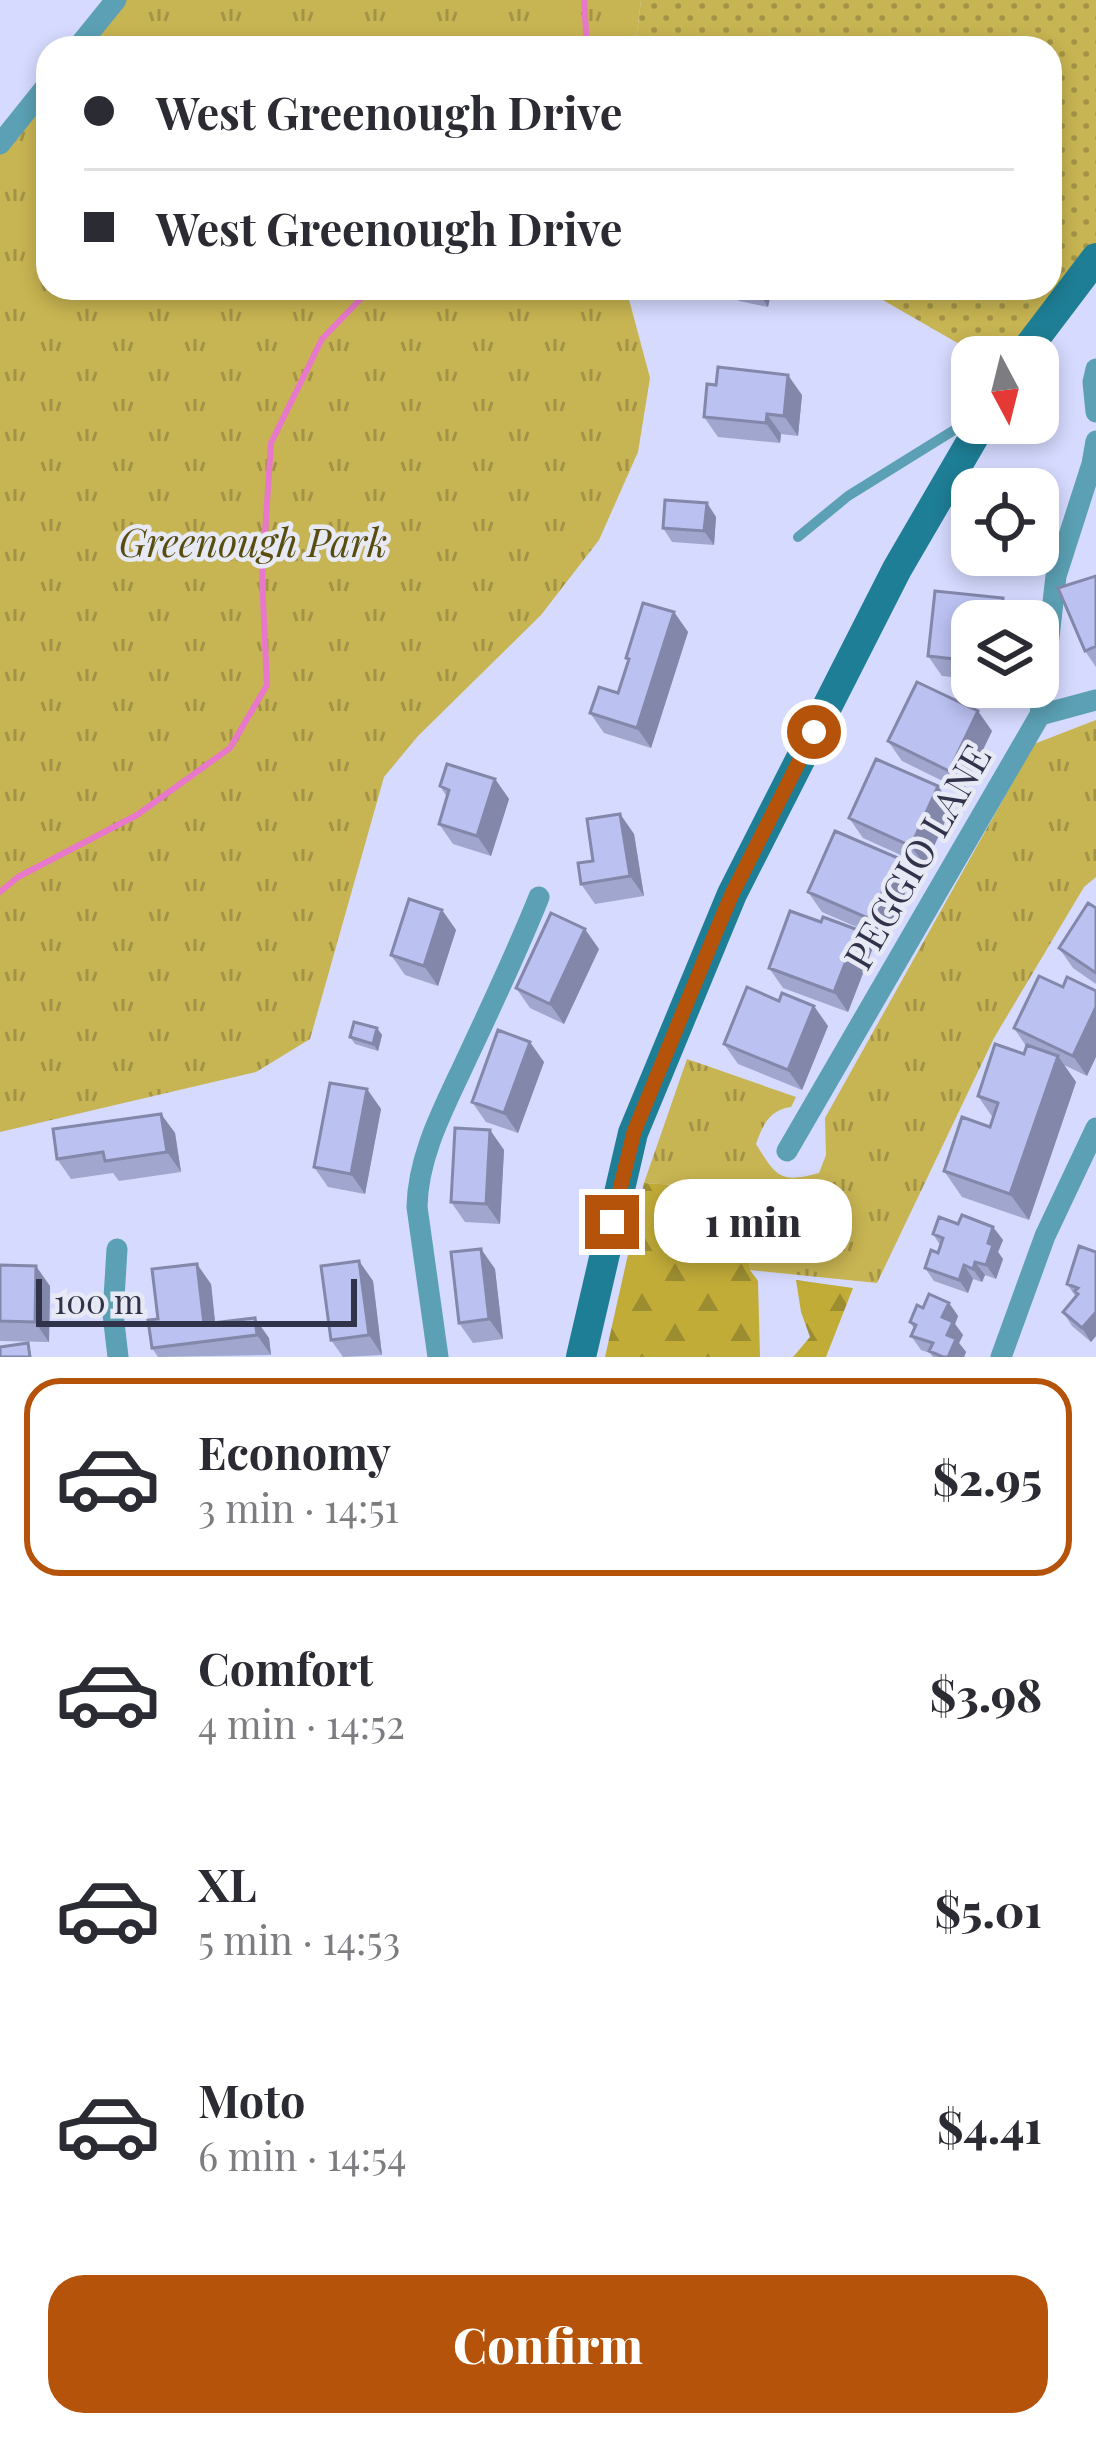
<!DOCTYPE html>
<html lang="en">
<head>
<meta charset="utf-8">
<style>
  body { margin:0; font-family:"Playfair Display",serif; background:#f7f7f7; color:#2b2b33; height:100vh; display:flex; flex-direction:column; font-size:45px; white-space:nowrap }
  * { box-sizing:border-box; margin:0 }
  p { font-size:39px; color:#7c7c81 }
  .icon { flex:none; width:66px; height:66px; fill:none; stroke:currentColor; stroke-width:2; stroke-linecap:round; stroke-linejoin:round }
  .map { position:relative; height:1357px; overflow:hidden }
  .side { display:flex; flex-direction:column; background:#fff; flex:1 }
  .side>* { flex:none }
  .hud { position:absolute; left:36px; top:36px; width:1026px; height:264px; border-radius:36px; box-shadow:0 6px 18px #0003; display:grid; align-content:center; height:264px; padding:0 48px; background:#fff }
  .needle { width:78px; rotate:173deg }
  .buttons { position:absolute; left:951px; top:336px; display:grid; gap:24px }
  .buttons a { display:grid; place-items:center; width:108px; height:108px; border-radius:24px; background:#fff; box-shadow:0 6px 18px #0003; font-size:60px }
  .scale { position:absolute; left:36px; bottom:30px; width:321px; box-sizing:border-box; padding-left:12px; border:6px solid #30334a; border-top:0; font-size:33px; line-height:42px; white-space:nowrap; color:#30334a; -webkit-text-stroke:9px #e7e9f5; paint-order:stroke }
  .end { position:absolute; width:54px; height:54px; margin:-27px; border:15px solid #b45309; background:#fff; box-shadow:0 0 0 6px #fff }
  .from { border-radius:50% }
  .bubble { position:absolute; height:84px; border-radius:36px; background:#fff; box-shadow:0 6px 18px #0003; font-size:39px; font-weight:800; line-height:84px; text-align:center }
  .hud b { display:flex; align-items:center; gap:42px; height:114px; font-size:45px }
  .hud b+b { border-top:3px solid #e1e1e2 }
  .hud i { width:30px; height:30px; background:#2b2b33 }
  ul { padding:21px 0 0; list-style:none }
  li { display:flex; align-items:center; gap:36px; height:198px; margin:0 24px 18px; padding:0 24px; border:6px solid transparent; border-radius:36px }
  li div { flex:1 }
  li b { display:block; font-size:45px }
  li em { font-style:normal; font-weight:800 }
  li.on { border-color:#b45309 }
  li>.icon { width:108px; height:108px; stroke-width:1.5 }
  .button { display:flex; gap:24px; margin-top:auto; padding:24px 48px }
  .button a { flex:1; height:138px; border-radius:36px; background:#b45309; color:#fff; font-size:48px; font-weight:800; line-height:138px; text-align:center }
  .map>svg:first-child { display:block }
  .grass { fill:url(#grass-dots) }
  .forest { fill:url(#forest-firs) }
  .park { fill:url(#park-tufts) }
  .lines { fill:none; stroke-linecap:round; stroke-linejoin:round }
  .stream { stroke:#e878c9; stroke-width:6 }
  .lane { stroke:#5ba0b4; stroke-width:10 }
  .street { stroke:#5ba0b4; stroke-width:21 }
  .secondary { stroke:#1e7e95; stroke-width:30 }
  .wall { fill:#a1a6cf }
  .shaded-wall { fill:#8387a9 }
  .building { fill:#bbc1f1; stroke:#8387a9; stroke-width:3 }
  .route { stroke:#b45309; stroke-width:15 }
  .labels { text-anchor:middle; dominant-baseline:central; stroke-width:9; stroke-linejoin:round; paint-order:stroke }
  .park-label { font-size:39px; font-style:italic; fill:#584d0f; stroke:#e7e9f5 }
  .street-label { font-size:39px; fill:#30334a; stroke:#e7e9f5 }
</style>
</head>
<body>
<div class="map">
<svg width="1096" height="1357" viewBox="0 0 1096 1357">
  <defs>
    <pattern id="grass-dots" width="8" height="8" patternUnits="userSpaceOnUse" patternTransform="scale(3)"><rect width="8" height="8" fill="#c7b452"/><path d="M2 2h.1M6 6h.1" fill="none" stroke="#a29346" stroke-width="1.8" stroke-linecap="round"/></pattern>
    <pattern id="forest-firs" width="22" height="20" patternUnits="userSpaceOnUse" patternTransform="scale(3)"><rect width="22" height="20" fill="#c1ac38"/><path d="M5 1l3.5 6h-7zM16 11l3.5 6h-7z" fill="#9d8d31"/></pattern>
    <pattern id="park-tufts" width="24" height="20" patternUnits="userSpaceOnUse" patternTransform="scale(3)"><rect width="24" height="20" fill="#c7b452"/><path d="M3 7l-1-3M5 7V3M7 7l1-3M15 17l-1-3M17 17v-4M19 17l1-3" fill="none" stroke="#a29346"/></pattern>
  </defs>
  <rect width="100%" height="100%" fill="#d5dafe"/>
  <!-- grass -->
  <path class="grass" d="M641,0H1096V258L1021,357H982L874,295L852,288H1050V48H635Z"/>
  <!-- forest -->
  <path class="forest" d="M644,1183L744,1189L750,1270L758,1281L760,1357H605Z
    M796,1280L853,1288L826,1357H793L810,1337L801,1312Z"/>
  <!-- park -->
  <path class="park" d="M116,0H641L635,48H77Z
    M48,84V288H626L650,378L638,452L599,540L541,615L418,736L384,777L310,1039L256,1072L0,1132V144Z
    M1096,720V877L1084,887L994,1038L877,1283L750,1270L744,1189L644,1183L687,1059L796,1097L791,1107C769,1110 763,1125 756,1144C776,1176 779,1184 819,1173L826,1155L825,1118L1034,744Z"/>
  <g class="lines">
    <!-- stream -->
    <path class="stream" d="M584,0L587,48
      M0,892L18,877L137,815L230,748L267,685L262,578L271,443L322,339L371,288"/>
    <!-- lane -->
    <path class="lane" d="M798,537L848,496L972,419"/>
    <!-- street -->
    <path class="street" d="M77,48L116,0
      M0,144L48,84
      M1096,369L1093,382L1096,412
      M1040,715L1096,700
      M787,1151L1040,715L1056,576L1092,464L1096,441
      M117,1249L113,1314L118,1357
      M438,1357L417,1207C418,1154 445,1106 467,1058C492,1005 517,952 539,897
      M1001,1357L1045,1236L1096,1128"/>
    <!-- secondary -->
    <path class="secondary" d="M1021,357L1096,258
      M581,1357L633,1133L732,894L897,569L982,423"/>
  </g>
  <!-- wall -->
  <path class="wall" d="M730,288H772L768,307L739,301Z
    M802,395L798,436L781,434L780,443L718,437L704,417Z
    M707,503L716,517L714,545L672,542L663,528Z
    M1096,576V667L1085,651Z
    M935,591L1003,598L1017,618V621H972V679L942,676L928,656Z
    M674,612L688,632L651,748L604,733L590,713L618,693L628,662L626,658Z
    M992,731L963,791L902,761L888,741Z
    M495,779L509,799L491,856L453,844L439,824L447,797L440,786Z
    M952,806L925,866L863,838L849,818Z
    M620,814L634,834L644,896L595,904L581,884Z
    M912,878L884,939L822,912L808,892Z
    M1096,908V984L1073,968L1059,948Z
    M442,910L456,930L438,986L405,975L391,955Z
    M599,949L564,1024L530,1008L516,988Z
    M872,950L848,1012L783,988L769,968Z
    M1039,976L1087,1076L1064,1065L1076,1082L1029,1220L962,1197L944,1171L990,1127L993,1118L978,1096L1024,1054L1026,1046L1014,1028Z
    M779,1001L828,1026L802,1090L738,1064L724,1044Z
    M377,1028L382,1035L378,1051L355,1044L350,1037Z
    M544,1062L518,1133L486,1122L472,1102Z
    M367,1089L381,1109L365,1194L328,1187L314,1167Z
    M161,1114L175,1133L181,1172L119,1181L113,1173L71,1179L57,1159Z
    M490,1130L504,1150L500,1224L465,1222L451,1202Z
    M958,1224L993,1227L1003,1240L998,1252L1003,1259L996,1279L985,1275L982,1282L973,1279L968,1293L934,1281L925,1268L938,1253L940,1245L933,1234Z
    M481,1249L495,1269L503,1339L473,1343L459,1323Z
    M1096,1252V1336L1091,1342L1072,1326L1063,1312L1076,1297L1067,1284Z
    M359,1261L373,1281L382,1355L343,1357L331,1340Z
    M0,1265L50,1286L49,1342L0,1341Z
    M211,1284L215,1323L269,1338L271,1355L158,1357L152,1348L158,1319Z
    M949,1303L958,1316L955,1324L963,1335L959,1343L966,1352L964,1357H933L930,1353L921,1350L911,1336L914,1329L910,1322L923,1308Z"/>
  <!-- shaded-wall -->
  <path class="shaded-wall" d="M760,288H772L768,307L759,293Z
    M788,375L802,395L798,436L784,416Z
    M767,414L781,434L780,443L766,423Z
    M707,503L716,517L714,545L704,531Z
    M1003,598L1017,618V621H1000Z
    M674,612L688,632L651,748L637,728Z
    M978,711L992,731L963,791L949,771Z
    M495,779L509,799L491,856L477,836Z
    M938,786L952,806L925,866L911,846Z
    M620,814L634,834L644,896L630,876Z
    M898,858L912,878L884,939L870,919Z
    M442,910L456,930L438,986L424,966Z
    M585,929L599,949L564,1024L550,1004Z
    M858,930L872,950L848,1012L834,992Z
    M814,1006L828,1026L802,1090L788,1070Z
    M1096,1007V1057L1087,1076L1073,1056Z
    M377,1028L382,1035L378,1051L373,1044Z
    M530,1042L544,1062L518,1133L504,1113Z
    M1058,1056L1076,1082L1029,1220L1010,1194Z
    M367,1089L381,1109L365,1194L351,1174Z
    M161,1114L175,1133L181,1172L167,1152Z
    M490,1130L504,1150L500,1224L486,1204Z
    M993,1227L1003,1240L998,1252L1003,1259L996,1279L986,1265L988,1243Z
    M481,1249L495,1269L503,1339L489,1319Z
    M359,1261L373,1281L382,1355L369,1335Z
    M975,1262L985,1275L982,1282L973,1269Z
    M197,1264L211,1284L217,1340L204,1324Z
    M964,1265L973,1279L968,1293L959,1280Z
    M36,1266L50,1286L49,1342L35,1322Z
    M949,1303L958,1316L955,1324L963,1335L959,1343L966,1352L964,1357H948L947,1335L942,1317Z
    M1096,1312V1336L1091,1342L1082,1328Z
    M255,1318L269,1338L271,1355L257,1335Z"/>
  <!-- building -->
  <path class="building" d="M731,288H760L759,293Z
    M718,367L788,375L784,416L767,414L766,423L704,417L707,384L716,385Z
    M665,500L707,503L704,531L663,528Z
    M1096,576V646L1085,651L1058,588Z
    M935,591L1003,598L1000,621H972V661L928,656Z
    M643,603L674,612L637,728L590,713L599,687L618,693L629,659L626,658Z
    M917,682L978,711L949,771L888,741Z
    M876,759L938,786L911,846L849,818Z
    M447,764L495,779L477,836L439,824L449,790L440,786Z
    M620,814L630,876L581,884L578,863L593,861L587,819Z
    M835,831L898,858L870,919L808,892Z
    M409,899L442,910L424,966L391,955Z
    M1088,903L1096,908V973L1059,948Z
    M790,911L821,922L823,917L858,930L834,992L769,968Z
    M551,913L585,929L550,1004L516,988Z
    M1039,976L1063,987L1067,977L1096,991V1007L1073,1056L1014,1028Z
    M747,987L779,1001L782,993L814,1006L788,1070L724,1044Z
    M354,1022L377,1028L373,1044L350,1037Z
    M498,1030L530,1042L504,1113L472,1102Z
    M995,1044L1024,1054L1027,1045L1058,1056L1010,1194L944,1171L962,1117L990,1127L998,1103L978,1096Z
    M330,1083L367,1089L351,1174L314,1167Z
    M161,1114L167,1152L105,1161L103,1152L57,1159L53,1129Z
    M455,1128L490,1130L486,1204L451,1202Z
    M962,1215L993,1227L988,1243L993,1245L986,1265L975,1262L973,1269L964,1265L959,1280L925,1268L931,1250L938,1253L943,1238L933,1234L939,1217L958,1224Z
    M1079,1246L1096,1252V1312L1082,1328L1063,1312L1078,1294L1075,1291L1078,1288L1067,1284Z
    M481,1249L489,1319L459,1323L451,1252Z
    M359,1261L369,1335L331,1340L321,1266Z
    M197,1264L204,1324L255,1318L257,1335L152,1348L148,1320L158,1319L152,1269Z
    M0,1265L36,1266L35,1322L0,1321Z
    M929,1294L949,1303L942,1317L953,1322L947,1335L956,1339L948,1357H943L929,1351L933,1343L911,1336L916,1325L910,1322L917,1305L923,1308Z
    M28,1343L30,1357H0V1347Z"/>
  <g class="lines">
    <!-- route -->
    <path class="route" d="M612,1222L634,1132L715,934L732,894L814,732"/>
  </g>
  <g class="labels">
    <!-- park labels -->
    <g class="park-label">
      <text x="253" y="541">Greenough Park</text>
    </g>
    <!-- street labels -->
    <g class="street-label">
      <text transform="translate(916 856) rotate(-60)">PEGGIO LANE</text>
    </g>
  </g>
</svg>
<div class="buttons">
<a><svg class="needle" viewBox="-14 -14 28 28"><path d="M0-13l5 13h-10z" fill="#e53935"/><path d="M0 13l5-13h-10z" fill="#7c7c81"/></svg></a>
<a><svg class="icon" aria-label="locate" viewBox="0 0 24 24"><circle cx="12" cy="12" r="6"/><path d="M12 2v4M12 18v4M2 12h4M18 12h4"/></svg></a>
<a><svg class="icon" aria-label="layers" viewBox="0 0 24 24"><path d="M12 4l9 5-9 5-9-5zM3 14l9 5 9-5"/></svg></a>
</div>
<div class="scale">100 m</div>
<i class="end from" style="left:814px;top:732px"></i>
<i class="end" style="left:612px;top:1222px"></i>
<div class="bubble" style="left:654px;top:1179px;width:198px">1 min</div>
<div class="hud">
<b><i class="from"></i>West Greenough Drive</b>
<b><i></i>West Greenough Drive</b>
</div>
</div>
<section class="side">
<ul>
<li class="on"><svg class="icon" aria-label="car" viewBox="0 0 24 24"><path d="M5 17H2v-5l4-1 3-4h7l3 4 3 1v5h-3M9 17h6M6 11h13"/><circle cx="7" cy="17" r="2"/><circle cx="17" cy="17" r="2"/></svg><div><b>Economy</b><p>3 min · 14:51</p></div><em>$2.95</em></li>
<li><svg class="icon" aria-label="car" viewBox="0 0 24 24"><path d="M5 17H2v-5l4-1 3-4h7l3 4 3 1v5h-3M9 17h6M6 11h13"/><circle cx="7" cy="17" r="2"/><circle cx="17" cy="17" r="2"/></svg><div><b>Comfort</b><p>4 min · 14:52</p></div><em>$3.98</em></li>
<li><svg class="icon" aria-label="car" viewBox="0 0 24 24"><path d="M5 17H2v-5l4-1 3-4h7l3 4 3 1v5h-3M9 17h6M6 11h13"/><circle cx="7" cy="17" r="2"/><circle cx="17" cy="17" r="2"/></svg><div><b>XL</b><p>5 min · 14:53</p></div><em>$5.01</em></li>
<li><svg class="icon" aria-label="car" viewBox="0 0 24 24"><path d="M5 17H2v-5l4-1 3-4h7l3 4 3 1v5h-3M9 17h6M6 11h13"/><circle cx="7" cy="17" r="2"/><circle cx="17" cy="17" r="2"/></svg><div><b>Moto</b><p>6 min · 14:54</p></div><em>$4.41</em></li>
</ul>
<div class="button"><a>Confirm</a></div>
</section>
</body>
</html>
